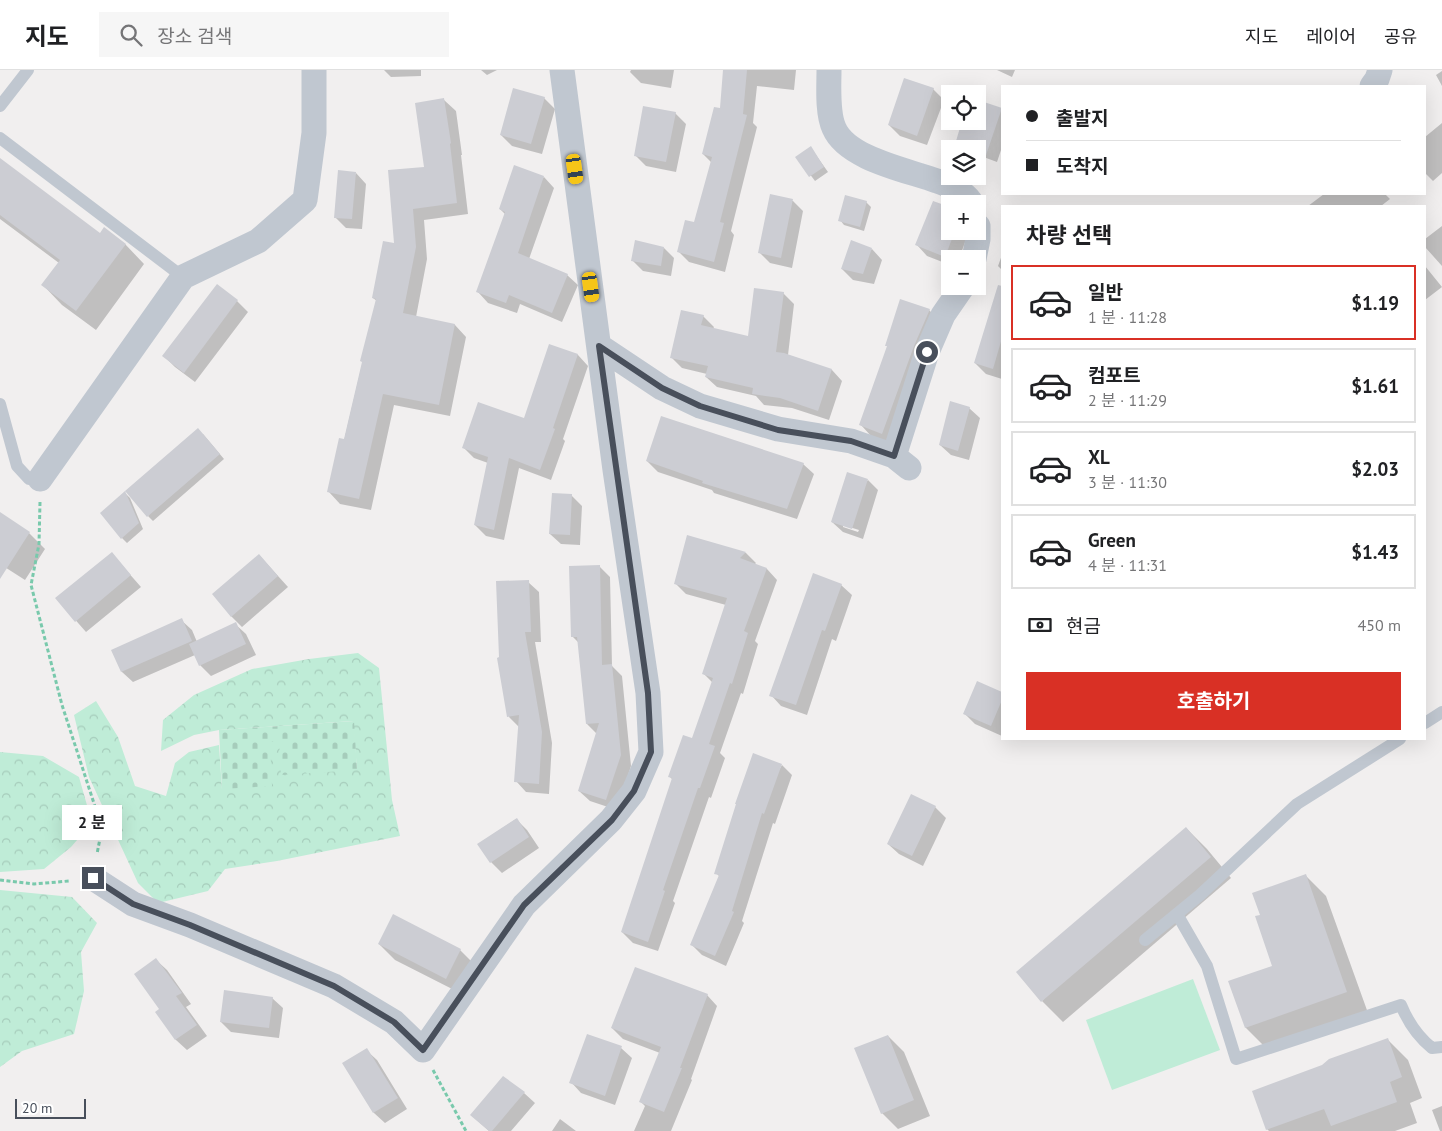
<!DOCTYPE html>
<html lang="ko">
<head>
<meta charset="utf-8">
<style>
  body { margin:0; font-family:"PT Sans","Noto Sans KR",sans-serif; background:#f6f6f6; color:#202124; height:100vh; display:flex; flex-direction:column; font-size:19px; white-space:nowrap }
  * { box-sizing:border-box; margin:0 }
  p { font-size:16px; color:#757577 }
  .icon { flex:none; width:28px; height:28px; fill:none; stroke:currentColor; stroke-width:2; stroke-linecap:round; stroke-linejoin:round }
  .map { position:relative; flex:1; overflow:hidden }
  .sheet { position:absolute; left:1001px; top:135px; width:425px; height:535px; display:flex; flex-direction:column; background:#fff; border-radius:0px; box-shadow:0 5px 20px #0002 }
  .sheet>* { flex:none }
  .guide { position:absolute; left:1001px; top:15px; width:425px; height:110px; border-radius:0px; box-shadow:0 5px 20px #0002; display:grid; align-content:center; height:110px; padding:0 25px; background:#fff }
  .fabs { position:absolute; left:941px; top:15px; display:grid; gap:10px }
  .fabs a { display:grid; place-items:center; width:45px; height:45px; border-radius:0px; background:#fff; box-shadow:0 5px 20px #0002; font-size:25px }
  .scale { position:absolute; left:15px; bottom:12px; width:71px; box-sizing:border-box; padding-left:5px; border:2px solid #484f5b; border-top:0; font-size:14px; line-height:18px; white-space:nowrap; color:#484f5b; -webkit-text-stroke:4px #fff; paint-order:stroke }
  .end { position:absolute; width:22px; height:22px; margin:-11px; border:6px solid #484f5b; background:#fff; box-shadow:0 0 0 2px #fff }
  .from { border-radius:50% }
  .bubble { position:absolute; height:35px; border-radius:0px; background:#fff; box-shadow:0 5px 20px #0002; font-size:16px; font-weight:700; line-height:35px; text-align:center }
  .car { position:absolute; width:15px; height:30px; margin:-15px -8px; border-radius:6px; box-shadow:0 0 4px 1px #0007; background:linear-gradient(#f5c518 24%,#345 0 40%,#f5c518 0 76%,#345 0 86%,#f5c518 0) }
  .guide b { display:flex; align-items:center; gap:18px; height:48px; font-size:19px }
  .guide b+b { border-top:1px solid #e0e0e0 }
  .guide i { width:12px; height:12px; background:#202124 }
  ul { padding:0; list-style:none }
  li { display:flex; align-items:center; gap:15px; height:75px; margin:0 10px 8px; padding:0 15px; border:2px solid #e0e0e0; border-radius:0px }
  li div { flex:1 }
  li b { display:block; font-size:19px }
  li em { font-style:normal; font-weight:700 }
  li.on { border-color:#d93025 }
  li>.icon { width:45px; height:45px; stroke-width:1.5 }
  h2 { padding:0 25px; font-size:22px; line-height:60px }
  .pay { display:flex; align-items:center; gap:12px; height:55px; padding:0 25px; font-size:19px }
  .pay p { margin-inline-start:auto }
  .cta { display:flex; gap:10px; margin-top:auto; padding:10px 25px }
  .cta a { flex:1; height:58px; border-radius:0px; background:#d93025; color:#fff; font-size:20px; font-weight:700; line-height:58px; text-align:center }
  header { display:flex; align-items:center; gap:30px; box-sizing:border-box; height:70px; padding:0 25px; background:#fff; border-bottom:1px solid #e0e0e0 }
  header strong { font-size:24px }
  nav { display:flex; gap:28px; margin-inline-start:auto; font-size:18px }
  .search { width:350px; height:45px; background:#f6f6f6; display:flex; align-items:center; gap:12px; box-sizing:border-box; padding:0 18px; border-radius:0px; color:#757577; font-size:19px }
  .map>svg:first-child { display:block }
  .forest { fill:url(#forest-crowns) }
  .cemetery { fill:url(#cemetery-stones) }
  .park { fill:#bfecd7 }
  .shadow { fill:#0003; fill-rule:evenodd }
  .building { fill:#cccdd3 }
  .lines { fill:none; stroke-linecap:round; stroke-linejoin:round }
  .path { stroke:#79c9ac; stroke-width:3; stroke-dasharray:4 2.5; stroke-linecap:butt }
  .lane { stroke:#c0c7d0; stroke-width:12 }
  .street { stroke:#c0c7d0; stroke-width:25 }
  .route { stroke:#484f5b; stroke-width:6 }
</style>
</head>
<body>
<header>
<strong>지도</strong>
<div class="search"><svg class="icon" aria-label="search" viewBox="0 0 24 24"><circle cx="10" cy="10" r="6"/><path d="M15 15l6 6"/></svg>장소 검색</div>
<nav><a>지도</a><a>레이어</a><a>공유</a></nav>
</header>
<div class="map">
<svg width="1442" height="1061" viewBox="0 0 1442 1061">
  <defs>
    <pattern id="forest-crowns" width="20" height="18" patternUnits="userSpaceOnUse" patternTransform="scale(1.25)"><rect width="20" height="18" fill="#bfecd7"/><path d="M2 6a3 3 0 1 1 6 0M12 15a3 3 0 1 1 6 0" fill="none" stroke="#a6ccbb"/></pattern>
    <pattern id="cemetery-stones" width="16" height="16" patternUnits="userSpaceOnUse" patternTransform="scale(1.25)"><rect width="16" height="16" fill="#bfecd7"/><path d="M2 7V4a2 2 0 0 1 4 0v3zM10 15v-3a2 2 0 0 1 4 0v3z" fill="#a6ccbb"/></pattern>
  </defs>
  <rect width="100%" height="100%" fill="#f1efef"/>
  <!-- forest -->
  <path class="forest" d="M358,583L379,598L392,730L400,766L277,791L225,799L208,821L158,833L138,813L89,707L74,645L96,631L118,667L135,716L166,726L175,693L189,682L219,675L222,719L269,671H279L357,700L353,651L219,660L194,665L161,681L163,650L194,625L252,599L309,589Z
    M0,682L43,686L79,707L92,753L71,777L44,799L0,802Z
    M0,820L72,827L97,853L81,882L84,921L74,964L22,981L0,997Z"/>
  <!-- cemetery -->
  <path class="cemetery" d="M354,651L357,700L281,705L279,671H270L272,716L222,719L219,660Z"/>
  <!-- park -->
  <path class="park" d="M1193,909L1220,980L1112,1020L1086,950Z"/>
  <!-- shadow -->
  <path class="shadow" d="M384,0H421V6L391,7Z
    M481,0H497L487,5Z
    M631,0H674L671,18L641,13L630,2Z
    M725,0H796L794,20L757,16L753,53L757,57L731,161L734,165L725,202L689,192L679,182L695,153L712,93L703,84L721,40Z
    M997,0H1015L1012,7Z
    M1442,1V16L1436,5Z
    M933,19L944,30L927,75L900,66L889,55Z
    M544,28L555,39L542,84L512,76L501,65Z
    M444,30L456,41L462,85H461L468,144L424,150L427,189L416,247L455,255L466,267L450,346L394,335L371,440L340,434L329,422L344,371L377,231L373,228L396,175L425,98Z
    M978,31L1002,41V77L997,92L978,85V79H965L957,71L978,51Z
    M675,43L686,54L676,102L646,96L635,85Z
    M1442,53V103L1433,111L1425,103V67Z
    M811,78L828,102L815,111L797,87Z
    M0,97L100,165L125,174L144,194L96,260L62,235L43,215L59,193L0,149Z
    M356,103L366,114L362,159L346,158L335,147Z
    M544,107L554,118L529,189L567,205L578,215L562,252L520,234L517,243L488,233L478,222L505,144L500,139Z
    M1324,124H1385L1390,129L1381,136H1308Z
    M771,126L793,131L803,141L792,198L770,193L760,183Z
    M866,132L871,137L864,161L844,155L840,150Z
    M950,139V161H969L959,189H950V195L927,186L917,175Z
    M1442,156V196L1425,177V169Z
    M664,178L674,188L671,206L643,201L633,191Z
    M872,179L882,190L874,214L853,210L842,199Z
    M1002,185V200L998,196Z
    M1425,196L1442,217L1425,230Z
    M217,216L237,231L248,242L195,312L175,297L164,286Z
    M783,223L794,234L788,285L832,300L842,311L829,350L792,338L764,335L756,326L717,317L706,307L707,304L682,298L672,288L703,246L714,257L713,259L749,268Z
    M929,240L940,251L893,374L871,366L861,355L889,277Z
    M989,249L1002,253V309L986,304L975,293Z
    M550,276L578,285L588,296L563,369L565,371L551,410L519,398L504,470L486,466L475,455L488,393L474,388L464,378L525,350Z
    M969,338L980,348L969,390L951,385L940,375Z
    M203,364L224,389L153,451L148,446Z
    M647,391L803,394L814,404L797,449L714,423L712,420L658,402Z
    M868,410L878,420L863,469L843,462L832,452ZM843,455L859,460L858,462L843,457Z
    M125,423L130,428L143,459L127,473L122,468Z
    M571,425L582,436L580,475L561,474L550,464Z
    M0,444L29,463L45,479L25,510L0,494Z
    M688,467L746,483L756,493L754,495L767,499L777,510L755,571L758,574L743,624L741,623L720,683L725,688L711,728L709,727L673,831L675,833L658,881L633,873L622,862L673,710L670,707L693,670L713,613L704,604L726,535L686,524L676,514Z
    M112,484L141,517L86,562L57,529Z
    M259,485L288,517L242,557L231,546Z
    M599,496L610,507L612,596L622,606L631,696L617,740L590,731L579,721L597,664L587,654L579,573L572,566Z
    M528,512L539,522L541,572H535L552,673L549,724L526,722L516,711L519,657L509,647Z
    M841,515L852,525L836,571L832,569L807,645L781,636L771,625Z
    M181,550L192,560L197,572L235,554L246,564L256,585L211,606L200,595L195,585L133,612L122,602L113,580Z
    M978,613L1002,624V666L975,654L965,644Z
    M782,695L792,705L775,754L773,753L742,851L744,853L726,896L702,885L692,875L720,807L716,803Z
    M935,737L946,748L923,796L899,784L888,774Z
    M516,749L527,760L539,778L502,803L491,792L479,774Z
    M1186,758L1207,779L1231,808L1063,952L1042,931Z
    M1305,805L1326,826L1368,943L1267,979L1246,958L1230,912L1274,896L1261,846Z
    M379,874L460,880L476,896L462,924L395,890Z
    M156,890L167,900L191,934L186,937L207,966L187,980L176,970L157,942L161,939Z
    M707,925L717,936L691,1009L692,1010L671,1061H634L645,1036L640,1031L660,983L623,969L612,958Z
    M272,928L283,938L279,968L231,962L221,952Z
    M888,966L904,982L930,1046L898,1059L882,1043Z
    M1387,969L1408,990L1422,1028L1410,1033L1417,1053L1395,1061H1269L1267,1059L1323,996Z
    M621,978L632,988L615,1035L581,1023L571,1012Z
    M366,980L377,990L407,1039L385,1053L374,1043L344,994Z
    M524,1023L535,1033L511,1061H489L471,1045Z
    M1442,1036V1061H1440L1432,1040Z
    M560,1049L576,1061H552Z"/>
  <!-- building -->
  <path class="building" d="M723,0H747L743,44L747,45L720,152L724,153L714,192L677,182L685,150L694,152L712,87L702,84L714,37L720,38Z
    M904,8L934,18L917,66L888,55Z
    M513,18L545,27L531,74L500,65Z
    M444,28L451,73L450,74L457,133L413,139L416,177L403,243L455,254L439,335L383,324L359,429L327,422L339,368L344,369L362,292L360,291L376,229L372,228L383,171L394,173L388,100L424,97L415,33Z
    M978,30L1002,38L981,100H978V79L956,71L962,51H978Z
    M643,36L676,42L666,92L634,86Z
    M811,76L824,97L809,107L795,87Z
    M0,88L100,163L104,157L126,174L76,241L41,215L60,190L0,145Z
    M514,95L544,106L518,183L568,204L552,243L509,225L506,233L476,222L505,142L499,139Z
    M338,100L356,102L352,149L334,148Z
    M770,124L793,129L781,188L758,183Z
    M845,125L867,131L860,157L838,151Z
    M933,131L950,137V161H955L945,187L915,175Z
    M635,170L664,177L661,196L631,191Z
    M851,170L872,178L863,204L841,199Z
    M217,214L238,230L184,303L162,286Z
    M998,215L1002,216V268L993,299L974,293Z
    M754,218L784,222L776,282L784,283L832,299L818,341L780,328L752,324L753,318L705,307L708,296L670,288L681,240L704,245L701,255L748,266Z
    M900,229L930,239L914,276L882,364L859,355L887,276H885Z
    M549,274L578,284L553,358L555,359L540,400L509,388L494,460L474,455L488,387L462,378L478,332L524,348Z
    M950,331L970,337L958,381L939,375Z
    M661,346L804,393L787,439L702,413L703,411L646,391Z
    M198,358L220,384L147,447L125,421Z
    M847,402L868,409L852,459L831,452Z
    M125,421L139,453L121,469L100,443Z
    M552,423L572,424L570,465L549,464Z
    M0,442L30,462L0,509Z
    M687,465L746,482L740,488L767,498L744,561L748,563L732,614L730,613L709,674L715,676L700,718H698L663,820L665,821L648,872L621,862L672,708L668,707L683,665L692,668L713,608L702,604L727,528L674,514Z
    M112,482L131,505L75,552L55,528Z
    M259,484L278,506L231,547L212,524Z
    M600,495L602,595L612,594L621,685L606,730L578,721L599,653L586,654L577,567H571L569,496Z
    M813,503L842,514L825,561L822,560L796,635L769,626Z
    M529,510L531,562H525L542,662L539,714L514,712L519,645L507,647L497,588L499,587L496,511Z
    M182,548L192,571L121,602L111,580Z
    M236,552L246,574L199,596L189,574Z
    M977,611L1002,622V630L991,656L963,644Z
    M753,683L782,694L764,744L762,743L732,841L734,842L715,886L690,875L719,805L714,804L736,734H735Z
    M911,724L936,736L912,786L887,774Z
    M517,748L529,767L490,793L477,774Z
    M1186,757L1211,787L1041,932L1016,902Z
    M1306,804L1347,922L1245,958L1228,911L1272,896L1255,846L1260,845L1252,823Z
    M393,844L461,879L446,909L378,874Z
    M156,888L182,923L176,926L197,955L175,970L155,942L159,939L134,904Z
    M635,897L708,924L680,998H682L664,1042L639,1032L661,977L611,958Z
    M224,920L273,927L269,958L220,952Z
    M587,964L622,976L605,1026L569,1013Z
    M888,965L914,1030L881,1044L854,978Z
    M1388,968L1402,1007L1390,1012L1397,1032L1331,1056L1324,1039L1266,1060L1252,1021L1322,995L1329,989Z
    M367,978L398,1028L373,1043L342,993Z
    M503,1006L525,1022L492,1061H489L470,1045Z"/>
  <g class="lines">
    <!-- path -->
    <path class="path" d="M40,432L39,474L31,515L62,635L102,758L97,784
      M0,810L34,814L69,811
      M433,1000L466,1061"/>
    <!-- lane -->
    <path class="lane" d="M0,36L28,0
      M0,68L183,207
      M0,334L17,396L29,409H40
      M1425,653L1442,642
      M1177,844L1207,896L1236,989L1401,935C1408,952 1417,966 1432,978L1442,977
      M1145,870L1200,825L1297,734L1400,669"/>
    <!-- street -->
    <path class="street" d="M829,0C829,16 827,43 834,58C847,89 907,100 937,111C949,115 966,122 972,134
      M1372,16L1377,9L1380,0
      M974,189L978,169V156
      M599,276L662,318L700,336L778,359L851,371L894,386L909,398
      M894,386L927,282L943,245L963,216
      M40,409L183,207L258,171L305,130L314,63V0
      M93,808L133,834L190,855L334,916L394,952L423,980L524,835L611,750L634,721L651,682L648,623L615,400L562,0"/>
  </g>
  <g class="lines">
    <!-- route -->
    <path class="route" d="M93,808L133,834L190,855L334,916L394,952L423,980L524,835L612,750L634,721L651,682L648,623L599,276L662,318L700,336L778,360L851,371L894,386L927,282"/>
  </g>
</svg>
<div class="fabs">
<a><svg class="icon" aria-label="locate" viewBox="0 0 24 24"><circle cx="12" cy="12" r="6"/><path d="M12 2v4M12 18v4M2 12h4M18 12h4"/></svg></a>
<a><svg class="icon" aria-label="layers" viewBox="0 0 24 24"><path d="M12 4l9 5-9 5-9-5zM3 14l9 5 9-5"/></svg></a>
<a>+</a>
<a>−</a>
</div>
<div class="scale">20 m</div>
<i class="end from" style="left:927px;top:282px"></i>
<i class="end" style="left:93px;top:808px"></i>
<div class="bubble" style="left:62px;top:735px;width:60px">2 분</div>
<i class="car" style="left:575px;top:99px;rotate:172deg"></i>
<i class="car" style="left:591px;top:217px;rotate:172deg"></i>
<div class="guide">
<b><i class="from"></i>출발지</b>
<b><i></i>도착지</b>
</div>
<section class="sheet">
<h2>차량 선택</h2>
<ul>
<li class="on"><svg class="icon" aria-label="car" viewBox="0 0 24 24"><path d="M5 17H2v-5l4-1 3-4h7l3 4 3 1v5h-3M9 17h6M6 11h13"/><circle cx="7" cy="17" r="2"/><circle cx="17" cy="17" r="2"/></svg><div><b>일반</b><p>1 분 · 11:28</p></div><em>$1.19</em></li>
<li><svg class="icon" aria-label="car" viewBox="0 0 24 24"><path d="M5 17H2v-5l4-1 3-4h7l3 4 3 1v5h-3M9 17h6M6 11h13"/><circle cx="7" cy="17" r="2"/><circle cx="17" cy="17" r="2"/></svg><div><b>컴포트</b><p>2 분 · 11:29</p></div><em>$1.61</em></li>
<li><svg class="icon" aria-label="car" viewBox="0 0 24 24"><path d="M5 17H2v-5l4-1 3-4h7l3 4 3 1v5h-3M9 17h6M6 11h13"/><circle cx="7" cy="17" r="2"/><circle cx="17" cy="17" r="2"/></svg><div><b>XL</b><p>3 분 · 11:30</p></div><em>$2.03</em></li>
<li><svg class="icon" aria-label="car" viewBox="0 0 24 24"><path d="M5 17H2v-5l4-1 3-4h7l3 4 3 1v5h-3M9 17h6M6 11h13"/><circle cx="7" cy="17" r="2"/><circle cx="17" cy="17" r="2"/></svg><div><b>Green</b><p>4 분 · 11:31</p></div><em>$1.43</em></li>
</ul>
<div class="pay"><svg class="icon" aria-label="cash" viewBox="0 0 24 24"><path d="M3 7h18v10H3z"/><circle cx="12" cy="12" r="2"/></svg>현금<p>450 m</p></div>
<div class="cta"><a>호출하기</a></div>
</section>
</div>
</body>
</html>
